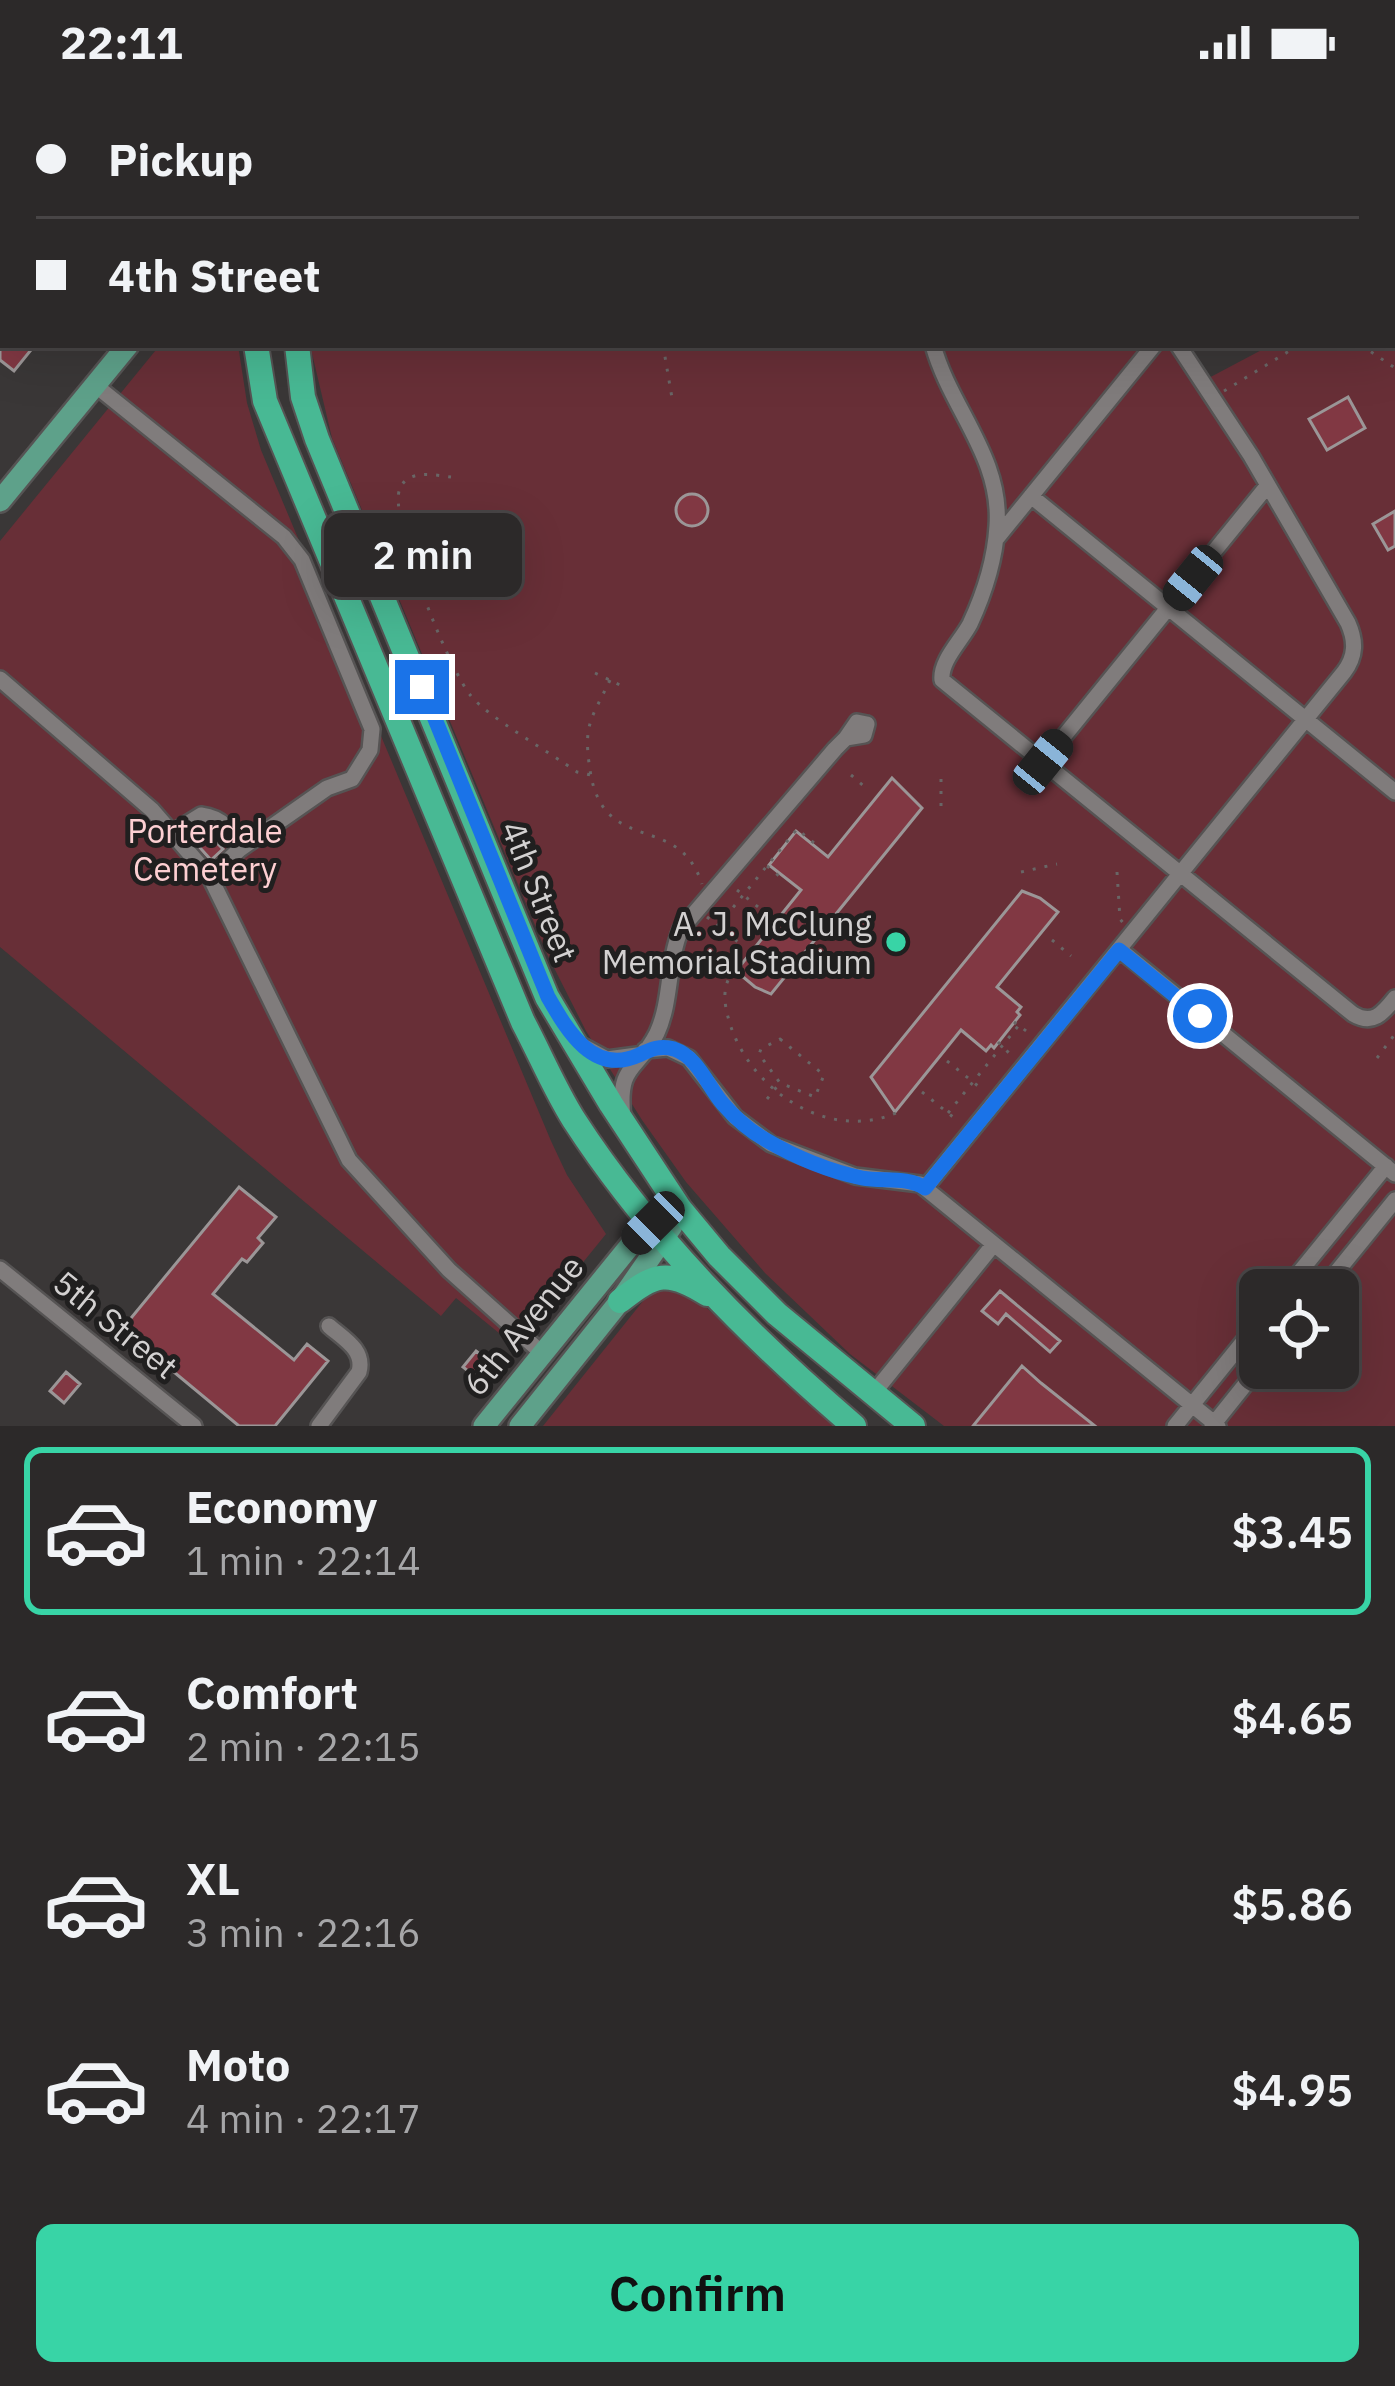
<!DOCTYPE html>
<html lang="en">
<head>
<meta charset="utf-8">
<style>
  body { margin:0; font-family:"IBM Plex Sans",sans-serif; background:#343131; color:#f1f3f6; height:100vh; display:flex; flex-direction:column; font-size:45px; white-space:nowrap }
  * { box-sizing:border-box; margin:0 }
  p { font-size:39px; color:#a6a6a8 }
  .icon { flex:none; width:66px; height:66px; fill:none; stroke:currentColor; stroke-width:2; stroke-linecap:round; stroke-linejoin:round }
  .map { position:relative; height:1342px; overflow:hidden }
  .details { display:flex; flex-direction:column; background:#2c2929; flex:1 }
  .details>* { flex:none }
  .hud { position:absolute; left:0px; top:0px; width:1395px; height:264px; box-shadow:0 12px 48px #0002,0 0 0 3px #484546; display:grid; align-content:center; height:264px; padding:0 36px; background:#2c2929 }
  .buttons { position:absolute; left:1239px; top:1185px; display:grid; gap:24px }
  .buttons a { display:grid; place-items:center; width:120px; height:120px; border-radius:18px; background:#2c2929; box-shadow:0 12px 48px #0002,0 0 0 3px #484546; font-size:60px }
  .end { position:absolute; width:54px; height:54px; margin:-27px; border:15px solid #1a73e8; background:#fff; box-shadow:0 0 0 6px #fff }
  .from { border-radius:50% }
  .bubble { position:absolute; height:84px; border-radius:18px; background:#2c2929; box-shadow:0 12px 48px #0002,0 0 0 3px #484546; font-size:39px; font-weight:600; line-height:84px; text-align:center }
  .car { position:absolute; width:36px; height:72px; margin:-36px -18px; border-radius:15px; box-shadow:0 0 9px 3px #0007; background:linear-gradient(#222 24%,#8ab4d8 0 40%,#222 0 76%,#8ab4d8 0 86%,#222 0) }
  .hud b { display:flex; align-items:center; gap:42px; height:114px; font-size:45px }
  .hud b+b { border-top:3px solid #484546 }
  .hud i { width:30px; height:30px; background:#f1f3f6 }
  ul { padding:21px 0 0; list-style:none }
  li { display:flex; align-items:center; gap:36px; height:168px; margin:0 24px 18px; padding:0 12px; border:6px solid transparent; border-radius:18px }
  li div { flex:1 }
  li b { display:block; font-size:45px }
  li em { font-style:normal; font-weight:600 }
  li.selected { border-color:#38d4a6 }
  li>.icon { width:108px; height:108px; stroke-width:1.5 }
  .action { display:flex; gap:24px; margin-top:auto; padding:24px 36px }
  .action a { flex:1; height:138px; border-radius:18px; background:#38d4a6; color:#111; font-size:48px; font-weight:600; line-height:138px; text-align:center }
  .status { display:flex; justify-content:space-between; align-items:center; height:84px; padding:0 60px; background:#2c2929; direction:ltr }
  .status svg { height:33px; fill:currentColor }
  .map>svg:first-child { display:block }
  .green { fill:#682f37; fill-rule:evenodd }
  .building { fill:#813843; stroke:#9b9697; stroke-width:3 }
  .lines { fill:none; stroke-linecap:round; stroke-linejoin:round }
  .minor-casing { stroke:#565454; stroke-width:20 }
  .major-casing { stroke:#565454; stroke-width:26 }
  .highway-casing { stroke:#565454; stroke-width:28 }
  .path { stroke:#696666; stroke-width:3; stroke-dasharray:3 9; stroke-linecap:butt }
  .minor { stroke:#807c7c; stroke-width:15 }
  .major { stroke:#5ea18a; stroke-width:21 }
  .highway { stroke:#48b994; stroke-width:24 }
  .route { stroke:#1a73e8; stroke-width:15 }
  .poi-dot { fill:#38d4a6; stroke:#201f1f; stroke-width:4.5 }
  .labels { text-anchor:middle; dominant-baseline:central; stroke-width:10; stroke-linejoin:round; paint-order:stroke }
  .park-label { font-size:33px; fill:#fdcfd2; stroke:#201f1f }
  .street-label { font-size:33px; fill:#d3d1d1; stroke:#201f1f }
  .poi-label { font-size:33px; fill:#d3d1d1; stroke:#201f1f; text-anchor:end }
</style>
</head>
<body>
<div class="status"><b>22:11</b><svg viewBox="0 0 49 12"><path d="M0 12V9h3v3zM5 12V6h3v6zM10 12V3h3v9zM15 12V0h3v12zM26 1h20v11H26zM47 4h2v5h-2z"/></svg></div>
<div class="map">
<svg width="1395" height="1342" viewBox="0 0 1395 1342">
  <rect width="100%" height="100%" fill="#3a3737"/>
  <!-- green -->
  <path class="green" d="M0,0H298L3,3V128Z
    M391,0H971L974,3H388Z
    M1395,194V1342H944L850,1270L765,1189L686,1098L642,1036L586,947L547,870L332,354L310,261H1178L1203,297L1271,261H1392ZM1260,1206H1338V1284H1260Z
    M160,261H238L247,319L261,366L551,1057L567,1091L606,1150L515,1262L456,1214L441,1232L0,863V457Z
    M661,1203L702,1220L845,1342H543L647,1212Z"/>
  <!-- building -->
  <path class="building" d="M0,261H35L14,287L0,276Z
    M1348,313L1365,344L1327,366L1309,335Z
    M676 426a16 16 0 1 1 32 0a16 16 0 1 1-32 0Z
    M1395,427V462L1388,466L1373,440Z
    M892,694L922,724L771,910L755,903L736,887L801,806L769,781L796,747L828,773Z
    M204,746L223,765L211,776L193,756Z
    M1022,807L1040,814L1058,828L997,903L1021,923L1017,928L1020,931L994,964L991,961L986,967L961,946L895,1028L871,993Z
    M239,1103L276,1133L258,1154L263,1159L247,1178L242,1175L213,1210L294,1276L307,1260L328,1277L275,1342H239L122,1245Z
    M1000,1207L1060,1257L1050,1268L1006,1230L998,1240L982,1227Z
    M476,1267L486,1275L473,1291L463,1283Z
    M1022,1282L1041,1299L1095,1342H973Z
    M66,1288L80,1300L64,1319L50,1307Z"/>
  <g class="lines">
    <!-- minor casing -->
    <g class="minor-casing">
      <path id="minor" d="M971,0L974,3
        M0,137L3,139
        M933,261C950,324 1002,373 997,442C995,475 984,510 970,540C961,557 940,577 942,596L1353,930C1373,942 1383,929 1395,914
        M95,301L284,453L302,476L372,645L370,666L352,695L327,704L240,765
        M1031,412L1395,708
        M997,454L1154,261
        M0,595L152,726L210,793L349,1076L449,1186L543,1270
        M1043,678L1268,401
        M172,749L201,731C223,734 230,745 240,765L210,793
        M1119,865L1395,1090
        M581,961L607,975L637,971
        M645,966L668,964L689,974L735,1033L771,1060L855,1092L920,1100L1218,1342
        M623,1034C617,978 638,988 657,949C672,916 667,879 681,845L835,665L846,654L864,651L867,640L857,638L846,654
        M925,1104L1344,588C1356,572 1356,557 1348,539L1251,372L1178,261
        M0,1185L194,1342
        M1285,1206L1386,1082
        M1322,1206L1395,1116
        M872,1311L994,1160
        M319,1342L359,1288C365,1266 344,1255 329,1242
        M1175,1342L1260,1237
        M1212,1342L1260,1282"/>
    </g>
    <!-- major casing -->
    <g class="major-casing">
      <path id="major" d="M0,417L128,261
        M484,1342L633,1158L653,1139L680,1125
        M520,1342L620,1217L672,1142"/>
    </g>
    <!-- highway casing -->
    <g class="highway-casing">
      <path id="highway" d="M316,3L318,0
        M367,3L369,0
        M256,261L265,317L523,938C540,970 555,1006 574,1036C649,1152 750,1253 854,1342
        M297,261L303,313L317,355L547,913L611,1020L680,1125L719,1172L777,1230L913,1342
        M620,1217C655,1189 668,1185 707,1210"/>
    </g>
    <!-- path -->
    <path class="path" d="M190,3L191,0
      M0,80L3,83
      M663,261L672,314
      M1361,261L1395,284
      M1224,307L1299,261
      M451,393C434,391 409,385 400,404C387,433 450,588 471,612C489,634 551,669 577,688L591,691
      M595,589L624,603
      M610,596C591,636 583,640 590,686C603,774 678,726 702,800
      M851,691L866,704
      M941,722V686
      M767,782L784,796
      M1021,788L1057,780
      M1117,788L1120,835L1124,840
      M737,806L768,831
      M707,833L743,862
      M718,842L797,745L814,759
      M1052,856L1071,872
      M734,886C721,903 724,920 730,940C751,1006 827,1058 896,1029
      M1014,938L1033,952
      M780,955L824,991L815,1013L780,999L759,970L761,965Z
      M998,958L1015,975
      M1377,974L1395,950
      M947,977L983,1006
      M922,1008L958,1037
      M767,1015L779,1000
      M948,1029L1019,941"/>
    <!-- minor -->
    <use href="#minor" class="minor"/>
    <!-- major -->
    <use href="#major" class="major"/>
    <!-- highway -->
    <use href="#highway" class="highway"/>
  </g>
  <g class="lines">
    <!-- route -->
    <path class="route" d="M422,603L548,913C567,946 593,992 639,971C651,965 661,961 674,965C698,973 708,1003 723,1020C736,1035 750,1047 766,1056C795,1073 829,1087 862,1094C883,1098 907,1092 925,1104L1119,866L1200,932"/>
  </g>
  <!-- markers -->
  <circle class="poi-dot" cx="896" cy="858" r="12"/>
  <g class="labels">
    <!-- park labels -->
    <g class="park-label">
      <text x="205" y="746">Porterdale<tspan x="205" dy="38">Cemetery</tspan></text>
    </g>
    <!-- street labels -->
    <g class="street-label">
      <text transform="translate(540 807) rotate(68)">4th Street</text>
      <text transform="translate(116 1240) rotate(39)">5th Street</text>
      <text transform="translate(523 1241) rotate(-51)">6th Avenue</text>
    </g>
    <!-- poi labels -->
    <g class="poi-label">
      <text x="872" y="839">A. J. McClung<tspan x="872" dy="38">Memorial Stadium</tspan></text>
    </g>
  </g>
</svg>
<div class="buttons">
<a><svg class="icon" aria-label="locate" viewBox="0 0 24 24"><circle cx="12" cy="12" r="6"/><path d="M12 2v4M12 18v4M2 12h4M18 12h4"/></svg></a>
</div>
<i class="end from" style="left:1200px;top:932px"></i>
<i class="end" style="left:422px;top:603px"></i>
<div class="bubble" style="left:324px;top:429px;width:198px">2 min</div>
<i class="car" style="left:1193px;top:494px;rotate:219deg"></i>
<i class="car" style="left:1043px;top:678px;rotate:39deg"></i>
<i class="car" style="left:653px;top:1139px;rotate:225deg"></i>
<div class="hud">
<b><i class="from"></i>Pickup</b>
<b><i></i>4th Street</b>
</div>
</div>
<section class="details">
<ul>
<li class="selected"><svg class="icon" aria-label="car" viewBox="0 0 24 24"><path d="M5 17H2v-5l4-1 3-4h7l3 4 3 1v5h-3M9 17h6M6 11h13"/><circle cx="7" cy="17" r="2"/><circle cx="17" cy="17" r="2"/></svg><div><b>Economy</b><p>1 min · 22:14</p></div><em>$3.45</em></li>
<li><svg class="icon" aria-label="car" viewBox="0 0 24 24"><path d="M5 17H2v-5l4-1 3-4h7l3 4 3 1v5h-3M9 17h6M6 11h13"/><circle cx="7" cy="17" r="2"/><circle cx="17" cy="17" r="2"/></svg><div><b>Comfort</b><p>2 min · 22:15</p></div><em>$4.65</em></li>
<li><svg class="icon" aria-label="car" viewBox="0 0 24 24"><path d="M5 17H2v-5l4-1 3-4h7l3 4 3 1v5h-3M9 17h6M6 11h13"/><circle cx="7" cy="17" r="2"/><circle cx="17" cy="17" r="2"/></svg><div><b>XL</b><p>3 min · 22:16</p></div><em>$5.86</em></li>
<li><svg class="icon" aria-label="car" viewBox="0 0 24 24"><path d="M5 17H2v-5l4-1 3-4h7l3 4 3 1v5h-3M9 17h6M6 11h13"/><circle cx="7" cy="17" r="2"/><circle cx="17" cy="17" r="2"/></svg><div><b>Moto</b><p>4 min · 22:17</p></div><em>$4.95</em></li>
</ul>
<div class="action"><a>Confirm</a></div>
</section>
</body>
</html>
